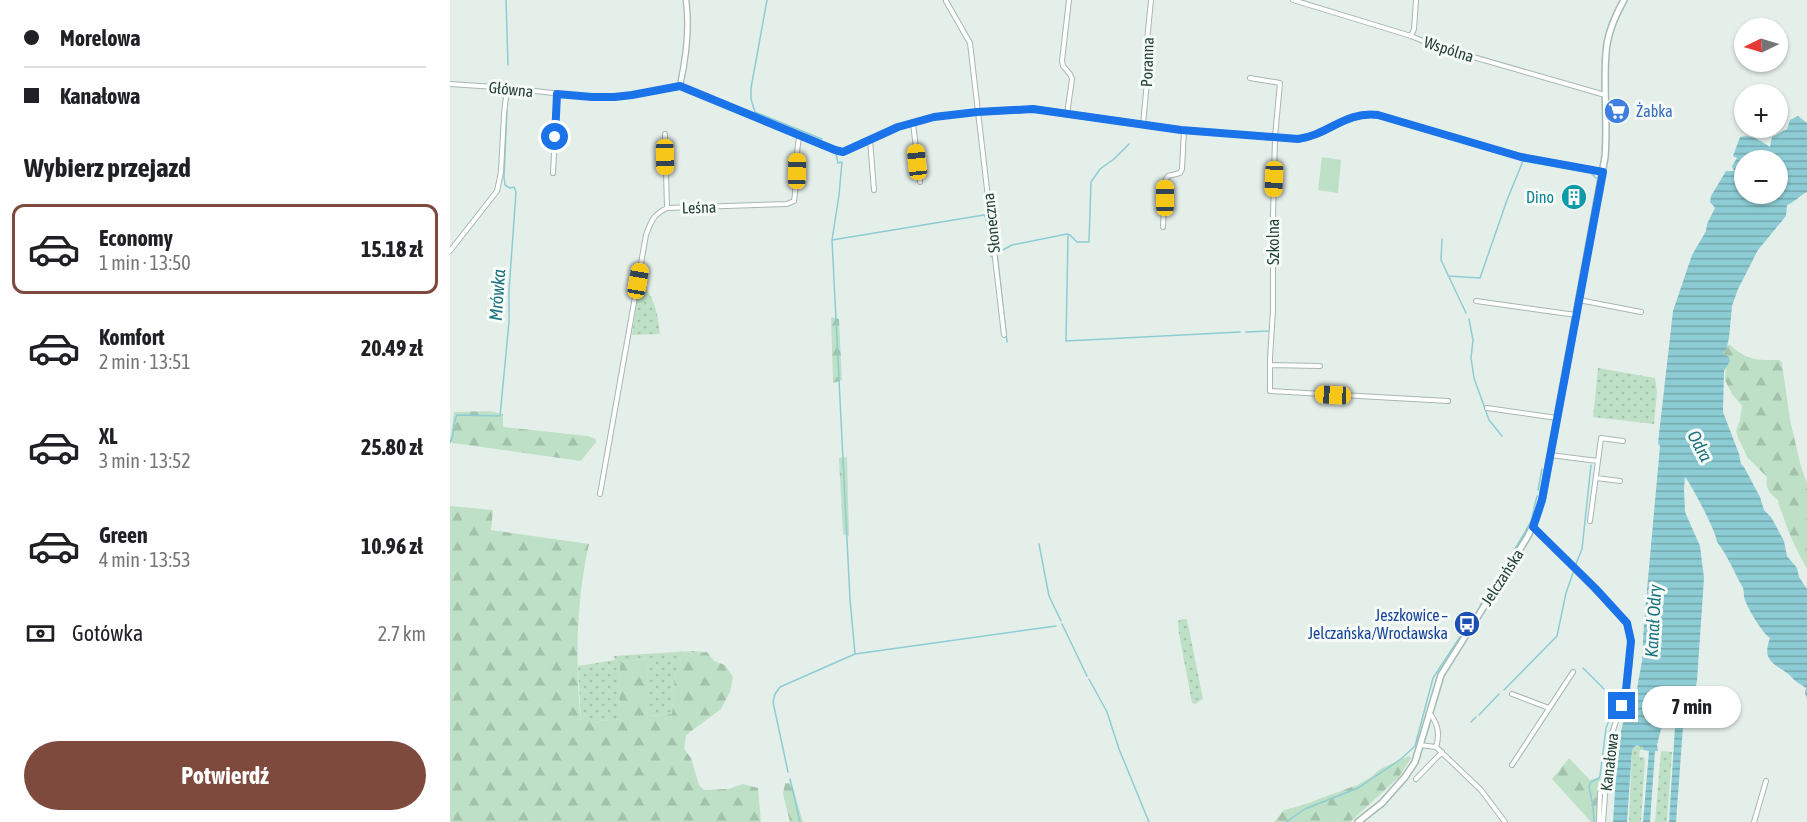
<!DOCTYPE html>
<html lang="pl">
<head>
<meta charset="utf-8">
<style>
  body { margin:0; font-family:"Asap Condensed",sans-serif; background:#f6f6f6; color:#202124; height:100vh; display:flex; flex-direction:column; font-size:22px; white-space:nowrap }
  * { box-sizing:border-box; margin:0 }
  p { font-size:20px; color:#757577 }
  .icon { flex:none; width:33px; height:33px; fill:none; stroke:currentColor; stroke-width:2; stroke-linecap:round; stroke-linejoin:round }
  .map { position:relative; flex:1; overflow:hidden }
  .side { display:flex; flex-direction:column; background:#fff; width:450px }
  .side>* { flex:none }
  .guide { display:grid; align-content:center; height:132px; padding:0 24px; background:#fff }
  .needle { width:39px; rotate:265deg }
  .buttons { position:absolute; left:1284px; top:18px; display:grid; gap:12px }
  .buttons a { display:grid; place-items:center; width:54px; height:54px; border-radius:50%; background:#fff; box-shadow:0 2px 4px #0004; font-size:30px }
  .end { position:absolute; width:27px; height:27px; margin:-14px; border:8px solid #1a73e8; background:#fff; box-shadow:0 0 0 3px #fff }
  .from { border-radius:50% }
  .bubble { position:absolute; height:42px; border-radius:21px; background:#fff; box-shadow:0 2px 4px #0004; font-size:20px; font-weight:700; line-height:42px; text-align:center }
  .car { position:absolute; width:18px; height:36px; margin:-18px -9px; border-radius:8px; box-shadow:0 0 4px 2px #0007; background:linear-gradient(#f5c518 24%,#345 0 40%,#f5c518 0 76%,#345 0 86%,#f5c518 0) }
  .guide b { display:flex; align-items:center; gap:21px; height:57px; font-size:22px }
  .guide b+b { border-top:2px solid #e0e0e0 }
  .guide i { width:15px; height:15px; background:#202124 }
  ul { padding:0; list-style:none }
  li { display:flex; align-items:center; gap:18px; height:90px; margin:0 12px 9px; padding:0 12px; border:3px solid transparent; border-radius:12px }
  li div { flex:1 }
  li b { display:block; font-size:22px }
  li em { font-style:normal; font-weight:700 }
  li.current { border-color:#7f4a3e }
  li>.icon { width:54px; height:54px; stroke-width:1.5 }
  h2 { padding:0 24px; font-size:27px; line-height:72px }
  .pay { display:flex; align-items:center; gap:15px; height:66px; padding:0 24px; font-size:22px }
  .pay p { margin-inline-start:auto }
  .action { display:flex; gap:12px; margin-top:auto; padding:12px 24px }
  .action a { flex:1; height:69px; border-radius:36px; background:#7f4a3e; color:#fff; font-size:24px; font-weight:700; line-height:69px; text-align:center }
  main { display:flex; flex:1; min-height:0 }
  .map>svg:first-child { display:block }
  .grass { fill:url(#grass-dots) }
  .forest { fill:url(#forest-firs) }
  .garden { fill:#bee0c6 }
  .water { fill:url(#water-rules); fill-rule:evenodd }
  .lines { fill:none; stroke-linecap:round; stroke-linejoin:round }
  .stream { stroke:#8dccd4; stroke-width:1.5 }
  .minor-casing { stroke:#a7b7b1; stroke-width:6 }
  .tertiary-casing { stroke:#a7b7b1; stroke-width:7 }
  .secondary-casing { stroke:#a3bbb1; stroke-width:8 }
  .minor { stroke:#fff; stroke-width:4 }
  .tertiary { stroke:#fff; stroke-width:4.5 }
  .secondary { stroke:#fff; stroke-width:5 }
  .route { stroke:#1a73e8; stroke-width:8 }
  .labels { text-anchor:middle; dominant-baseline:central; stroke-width:6; stroke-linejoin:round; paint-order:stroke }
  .street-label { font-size:16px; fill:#244138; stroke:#f6fbf8 }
  .shop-label { font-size:16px; fill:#366cbe; stroke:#f6fbf8; text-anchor:start }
  .culture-label { font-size:16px; fill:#0d838f; stroke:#f6fbf8; text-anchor:end }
  .transit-label { font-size:16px; fill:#164399; stroke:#f6fbf8; text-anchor:end }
  .water-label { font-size:18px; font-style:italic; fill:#1c737f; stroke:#f6fbf8 }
</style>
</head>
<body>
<main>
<section class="side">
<div class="guide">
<b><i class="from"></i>Morelowa</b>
<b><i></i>Kanałowa</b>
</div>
<h2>Wybierz przejazd</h2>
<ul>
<li class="current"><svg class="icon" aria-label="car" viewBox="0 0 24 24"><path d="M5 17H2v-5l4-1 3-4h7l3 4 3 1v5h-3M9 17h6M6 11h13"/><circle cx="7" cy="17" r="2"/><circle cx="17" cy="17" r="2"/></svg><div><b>Economy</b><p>1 min · 13:50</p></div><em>15.18 zł</em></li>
<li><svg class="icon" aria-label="car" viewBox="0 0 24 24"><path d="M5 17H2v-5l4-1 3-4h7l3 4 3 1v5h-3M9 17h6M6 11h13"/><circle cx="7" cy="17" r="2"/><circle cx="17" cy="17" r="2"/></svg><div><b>Komfort</b><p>2 min · 13:51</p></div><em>20.49 zł</em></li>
<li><svg class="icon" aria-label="car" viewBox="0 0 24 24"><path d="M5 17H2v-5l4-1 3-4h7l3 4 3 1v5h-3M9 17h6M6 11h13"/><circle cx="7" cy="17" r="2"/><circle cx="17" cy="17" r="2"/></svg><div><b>XL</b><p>3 min · 13:52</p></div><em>25.80 zł</em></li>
<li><svg class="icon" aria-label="car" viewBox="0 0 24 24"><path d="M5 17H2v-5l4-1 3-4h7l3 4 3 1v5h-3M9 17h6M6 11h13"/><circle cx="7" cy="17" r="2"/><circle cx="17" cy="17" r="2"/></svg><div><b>Green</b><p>4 min · 13:53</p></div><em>10.96 zł</em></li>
</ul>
<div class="pay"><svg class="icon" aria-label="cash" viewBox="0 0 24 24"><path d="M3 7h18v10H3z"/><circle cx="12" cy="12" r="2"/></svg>Gotówka<p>2.7 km</p></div>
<div class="action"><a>Potwierdź</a></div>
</section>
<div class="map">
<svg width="1357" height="822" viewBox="0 0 1357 822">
  <defs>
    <pattern id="grass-dots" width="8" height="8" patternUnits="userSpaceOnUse" patternTransform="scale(1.5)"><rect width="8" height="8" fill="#bee0c6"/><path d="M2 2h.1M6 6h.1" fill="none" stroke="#a3c1ab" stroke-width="1.8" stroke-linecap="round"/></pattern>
    <pattern id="forest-firs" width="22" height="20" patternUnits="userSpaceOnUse" patternTransform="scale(1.5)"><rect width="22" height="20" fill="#bee0c6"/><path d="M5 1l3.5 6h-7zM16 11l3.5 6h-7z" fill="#a3c1ab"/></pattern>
    <pattern id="water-rules" width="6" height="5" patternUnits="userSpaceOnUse" patternTransform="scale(1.5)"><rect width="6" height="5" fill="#8dccd4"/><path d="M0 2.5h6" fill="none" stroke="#73a7ad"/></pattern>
  </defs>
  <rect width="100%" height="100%" fill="#e5efea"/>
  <!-- grass -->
  <path class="grass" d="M190,280C204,298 208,312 210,334L182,335Z
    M1148,368L1205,378L1207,392L1204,424L1143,417Z
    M732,619H737L753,699L745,704L742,703L729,634L728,621Z
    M242,651L257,652L232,656L225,675L222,714L198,716L197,658L170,663L169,719L131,723L128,666L165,660L164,656Z
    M1186,745L1193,747V750H1190L1189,757H1194L1195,760L1191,822H1179L1182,750Z
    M1211,751L1222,752L1217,822H1205Z"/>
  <!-- forest -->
  <path class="forest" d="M381,317L389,319L392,380L383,383Z
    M1277,345H1280C1299,361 1305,360 1330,360L1332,363L1340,420L1351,467L1357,483V569C1348,553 1340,537 1334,519C1332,511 1329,509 1328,500C1319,493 1315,489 1317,477L1298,458L1288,438L1286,431L1290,420L1292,406L1282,394L1275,380L1276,366L1273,353Z
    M39,411L53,414V427L138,436L146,439V442L131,461L3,443L0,441L4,412Z
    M397,457L399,536L393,534L389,458Z
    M0,506L43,510L41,530L139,544C126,602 125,664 131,723L169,719L170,663L197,658L199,716L222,714L225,675L232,656L257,652L264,661L275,665L283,677L280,692L271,709L236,735L234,749L241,758L249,785L254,790L278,789L293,784L308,788L311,822H0Z
    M959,756L961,758L949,777L900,822H824L834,810L853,805L907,785L921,777L930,769Z
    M1119,758L1140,780L1150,777L1153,782L1147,792L1148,822H1141L1102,779Z
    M335,783L342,784L353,822H340L333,794Z"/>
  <!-- garden -->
  <path class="garden" d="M872,157L891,160L888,193L868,190Z"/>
  <!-- water -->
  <path class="water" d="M1348,116L1357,123V192C1349,196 1345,202 1337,205L1336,216L1308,250L1288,289L1282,306L1279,338L1276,350L1273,353L1275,355L1279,357L1280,361L1274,371L1273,412L1289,454L1291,464L1294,467L1310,497L1314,510L1321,517L1334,541L1337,556L1347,568L1349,577L1357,589V699L1355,693L1356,688C1354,686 1351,685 1348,683C1343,680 1342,676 1337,673C1322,663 1312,659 1320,638C1313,634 1298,609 1295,600C1293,595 1295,591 1292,586C1284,572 1278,556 1267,542C1267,533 1241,484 1235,477L1234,489L1235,512L1250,546L1254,578L1247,681L1237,727H1233L1226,822H1219L1225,727L1216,726L1211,729L1207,745L1208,751H1205L1200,822H1193L1199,751L1193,750V747L1186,745L1182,750L1177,822H1163L1168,744L1174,719L1186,694L1192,661L1194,623L1210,446L1208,443L1223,311L1242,255L1256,231L1257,224L1265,208L1260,202L1261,196L1276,171H1284L1282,166L1287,158L1283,156L1290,137C1301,134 1311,141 1320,147L1322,137L1337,129L1340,120ZM1294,160H1328V194H1294Z"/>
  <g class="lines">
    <!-- stream -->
    <path class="stream" d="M56,0L58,65
      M317,0L301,88V99L305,112L372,139
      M618,236L616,341L790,332
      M992,239L991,260L1016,313
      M382,240L534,215L536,218L541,257
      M998,276L1030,278L1057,200L1073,161L1141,173L1146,178
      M1019,319L1023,340L1021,358L1024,378L1039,420L1052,436
      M796,332L819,331
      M557,342L547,253L562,245L617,234L620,235L627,242H639L641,182L650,169L664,159L679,144
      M0,443C6,432 2,423 7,415L50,416L59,322V291L66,192L64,187L60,188L55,185L54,177L57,110
      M1088,490L1092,469
      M589,544L599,596L611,621
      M1126,564L1132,549L1141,465
      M1030,606L1074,534L1081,521L1087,496
      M612,624L637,676
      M405,654L606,626
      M1133,668L1154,689
      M639,679L657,712L669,749L699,822
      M1054,690L1107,636L1116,593L1123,573
      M1029,715L1049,694
      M1021,722L1026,717
      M338,772L323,702L325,694L330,687L405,654L400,599L382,240L389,195L392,162L388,163L386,154
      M340,779L350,822
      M836,822L855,809L908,788L951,759L965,746L983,678L1010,637
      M1144,822L1143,806L1139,786L1141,782L1149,778L1150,776L1156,728L1167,700L1156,691"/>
    <!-- minor casing -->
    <g class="minor-casing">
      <path id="minor" d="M843,0L961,36L985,46L1155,95
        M496,1L520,43L554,335
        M961,36L964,29L966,0
        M800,78L830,83L825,137L823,217V310L820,358V391L998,401
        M0,84L45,87L142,97L182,95L230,86
        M617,114L622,79L620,74L613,66L612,61L619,0
        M463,123L470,182
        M693,125L698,71L695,61L701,0
        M215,134L217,208
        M420,140L424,190
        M103,173L107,94
        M713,227L715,181L718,176L730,173L732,169L734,130
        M0,251L47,191L51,172L54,114L57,88
        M1129,300L1191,312
        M1026,301L1126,315
        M820,365L870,366
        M1037,408L1107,418
        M1100,455L1148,461L1140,521
        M1148,461L1151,438L1173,441
        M1146,478L1170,481
        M150,494L196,235C201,221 204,214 217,208L337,204L344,201C348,180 344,154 350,135
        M1083,527L1174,619L1181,637L1180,662L1176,690L1159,743L1153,822
        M1062,694L1099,708
        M979,713C988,722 990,735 986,747
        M970,745L986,747L1031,790L1055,822
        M1062,765L1123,672
        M966,779L992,752
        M1149,822L1150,793L1155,791
        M1304,822L1316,781"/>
    </g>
    <!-- tertiary casing -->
    <g class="tertiary-casing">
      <path id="tertiary" d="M236,0C240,28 236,58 230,86L388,151L393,152L400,149L448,127L484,117L527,112L583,109L731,130L848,139C878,135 896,111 928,115L1071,157L1153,172"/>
    </g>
    <!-- secondary casing -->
    <g class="secondary-casing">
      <path id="secondary" d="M908,822L932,803L955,777L965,762L991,675L1078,536L1086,519L1092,500L1155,157C1158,122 1153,88 1156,53C1157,34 1165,16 1174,0"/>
    </g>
    <!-- minor -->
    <use href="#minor" class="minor"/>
    <!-- tertiary -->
    <use href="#tertiary" class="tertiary"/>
    <!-- secondary -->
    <use href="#secondary" class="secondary"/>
  </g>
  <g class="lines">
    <!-- route -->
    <path class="route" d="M105,137L107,94L142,97H165L182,95L230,86L385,150L393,152L448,127L484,117L527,112L583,109L731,130L848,139C879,135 894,111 928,115L1071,157L1153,172L1092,500L1083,527L1145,588L1177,623L1181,641L1176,690L1172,706"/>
  </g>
  <!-- icons -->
  <defs>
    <g id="supermarket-disc" transform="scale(1.35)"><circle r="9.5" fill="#3f7fe0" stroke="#f6fbf8"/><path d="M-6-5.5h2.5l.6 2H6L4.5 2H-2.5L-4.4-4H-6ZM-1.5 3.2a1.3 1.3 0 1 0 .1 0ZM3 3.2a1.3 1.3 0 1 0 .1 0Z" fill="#fff"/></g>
    <g id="building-disc" transform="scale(1.35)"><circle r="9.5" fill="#0f9aa8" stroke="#f6fbf8"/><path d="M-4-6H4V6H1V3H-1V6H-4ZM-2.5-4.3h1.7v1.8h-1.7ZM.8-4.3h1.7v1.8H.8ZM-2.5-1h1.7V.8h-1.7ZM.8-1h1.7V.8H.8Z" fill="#fff"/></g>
    <g id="bus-disc" transform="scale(1.35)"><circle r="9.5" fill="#1a4fb4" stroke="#f6fbf8"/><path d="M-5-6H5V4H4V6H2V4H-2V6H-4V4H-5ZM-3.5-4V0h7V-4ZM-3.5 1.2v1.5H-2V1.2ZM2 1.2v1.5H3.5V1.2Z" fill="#fff"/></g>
  </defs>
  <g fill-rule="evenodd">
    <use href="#supermarket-disc" x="1167" y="111"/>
    <use href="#building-disc" x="1124" y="197"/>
    <use href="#bus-disc" x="1017" y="624"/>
  </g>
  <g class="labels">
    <!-- street labels -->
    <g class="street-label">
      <text transform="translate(999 49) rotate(18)">Wspólna</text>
      <text transform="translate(697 62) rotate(-88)">Poranna</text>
      <text transform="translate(61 89) rotate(6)">Główna</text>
      <text transform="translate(249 207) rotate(-2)">Leśna</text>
      <text transform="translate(541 223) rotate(-96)">Słoneczna</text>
      <text transform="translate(823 242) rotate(-90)">Szkolna</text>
      <text transform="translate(1052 577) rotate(-57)">Jelczańska</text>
      <text transform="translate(1159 762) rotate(-83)">Kanałowa</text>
    </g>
    <!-- shop labels -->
    <g class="shop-label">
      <text x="1186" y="111">Żabka</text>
    </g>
    <!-- culture labels -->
    <g class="culture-label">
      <text x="1104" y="197">Dino</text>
    </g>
    <!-- transit labels -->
    <g class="transit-label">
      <text x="998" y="615">Jeszkowice –<tspan x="998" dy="18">Jelczańska/Wrocławska</tspan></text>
    </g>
    <!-- water labels -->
    <g class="water-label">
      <text transform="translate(47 295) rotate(-86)">Mrówka</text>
      <text transform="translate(1250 446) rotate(62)">Odra</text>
      <text transform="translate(1203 621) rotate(-87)">Kanał Odry</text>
    </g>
  </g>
</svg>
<div class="buttons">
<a><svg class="needle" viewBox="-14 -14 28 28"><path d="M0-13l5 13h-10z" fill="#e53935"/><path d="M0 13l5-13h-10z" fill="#757577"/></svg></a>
<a>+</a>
<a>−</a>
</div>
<i class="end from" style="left:105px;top:137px"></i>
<i class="end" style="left:1172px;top:706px"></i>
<div class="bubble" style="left:1192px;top:686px;width:99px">7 min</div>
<i class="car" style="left:215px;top:157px;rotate:179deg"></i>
<i class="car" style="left:467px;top:162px;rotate:354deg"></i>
<i class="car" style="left:347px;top:171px;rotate:1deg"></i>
<i class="car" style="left:824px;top:179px;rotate:182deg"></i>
<i class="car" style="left:715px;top:198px;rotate:0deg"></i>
<i class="car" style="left:188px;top:281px;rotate:10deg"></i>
<i class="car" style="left:883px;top:395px;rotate:273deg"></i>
</div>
</main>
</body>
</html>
